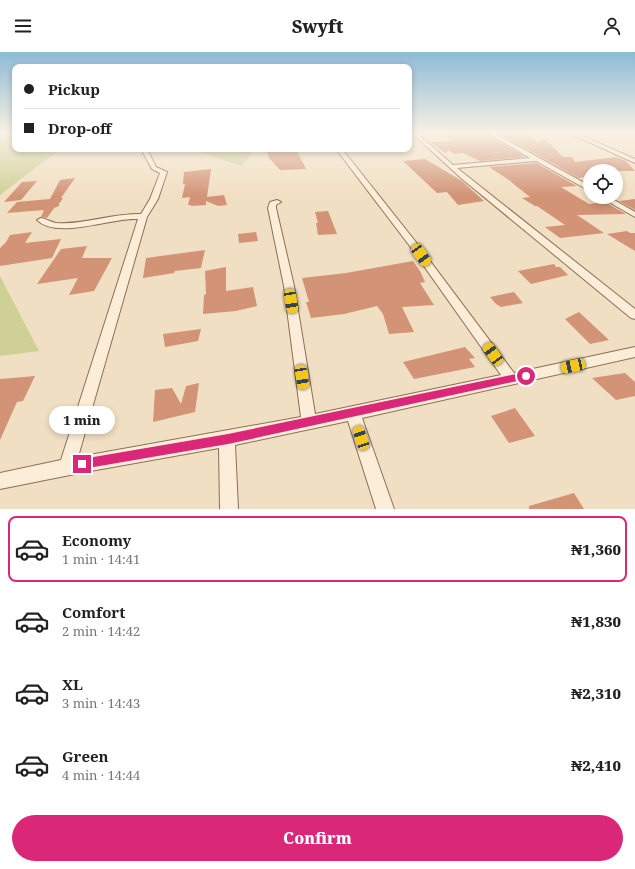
<!DOCTYPE html>
<html lang="en">
<head>
<meta charset="utf-8">
<style>
  body { margin:0; font-family:"Noto Serif",serif; background:#f2f2f2; color:#222; height:100vh; display:flex; flex-direction:column; font-size:15px; white-space:nowrap }
  * { box-sizing:border-box; margin:0 }
  p { font-size:13px; color:#767676 }
  .icon { flex:none; width:22px; height:22px; fill:none; stroke:currentColor; stroke-width:2; stroke-linecap:round; stroke-linejoin:round }
  .map { position:relative; height:457px; overflow:hidden }
  .panel { display:flex; flex-direction:column; background:#fff; flex:1 }
  .panel>* { flex:none }
  .hud { position:absolute; left:12px; top:12px; width:400px; height:88px; border-radius:8px; box-shadow:0 2px 6px #0003; display:grid; align-content:center; height:88px; padding:0 12px; background:#fff }
  .controls { position:absolute; left:583px; top:112px; display:grid; gap:8px }
  .controls a { display:grid; place-items:center; width:40px; height:40px; border-radius:50%; background:#fff; box-shadow:0 2px 6px #0003; font-size:20px }
  .end { position:absolute; width:18px; height:18px; margin:-9px; border:5px solid #db2777; background:#fff; box-shadow:0 0 0 2px #fff }
  .from { border-radius:50% }
  .bubble { position:absolute; height:28px; border-radius:14px; background:#fff; box-shadow:0 2px 6px #0003; font-size:13px; font-weight:800; line-height:28px; text-align:center }
  .car { position:absolute; width:12px; height:24px; margin:-12px -6px; border-radius:5px; box-shadow:0 0 3px 1px #0007; background:linear-gradient(#f5c518 24%,#345 0 40%,#f5c518 0 76%,#345 0 86%,#f5c518 0) }
  .hud b { display:flex; align-items:center; gap:14px; height:38px; font-size:15px }
  .hud b+b { border-top:1px solid #e0e0e0 }
  .hud i { width:10px; height:10px; background:#222 }
  ul { padding:7px 0 0; list-style:none }
  li { display:flex; align-items:center; gap:12px; height:66px; margin:0 8px 6px; padding:0 4px; border:2px solid transparent; border-radius:8px }
  li div { flex:1 }
  li b { display:block; font-size:15px }
  li em { font-style:normal; font-weight:800 }
  li.selected { border-color:#db2777 }
  li>.icon { width:36px; height:36px; stroke-width:1.5 }
  .action { display:flex; gap:8px; margin-top:auto; padding:8px 12px }
  .action a { flex:1; height:46px; border-radius:24px; background:#db2777; color:#fff; font-size:16px; font-weight:800; line-height:46px; text-align:center }
  header { display:flex; justify-content:space-between; align-items:center; height:52px; padding:0 12px; background:#fff; font-size:18px; font-weight:800 }
  .map>svg:first-child { display:block }
  .green { fill:#cfd096 }
  .building { fill:#d29376 }
  .lines { fill:none; stroke-linecap:round; stroke-linejoin:round }
  .minor-casing { stroke:#8d6f58; stroke-width:2 }
  .minor { fill:#fbedd7; fill-rule:evenodd }
  .route { fill:#db2777 }
</style>
</head>
<body>
<header><svg class="icon" aria-label="menu" viewBox="0 0 24 24"><path d="M4 6h16M4 12h16M4 18h16"/></svg>Swyft<svg class="icon" aria-label="person" viewBox="0 0 24 24"><circle cx="12" cy="8" r="4"/><path d="M4 21q1-7 8-7t8 7"/></svg></header>
<div class="map">
<svg width="635" height="457" viewBox="0 0 635 457">
  <rect width="100%" height="100%" fill="#f1dfc3"/>
  <!-- green -->
  <path class="green" d="M0,81H15V97H60L0,143Z
    M191,97H255L241,114Z
    M0,224L39,299L0,304Z"/>
  <!-- building -->
  <path class="building" d="M469,81H485L525,105L480,109L463,101L454,102L449,98L445,101L430,90L452,89L444,83Z
    M500,82H528L538,91L541,87L546,88L563,105H572L575,110L616,105L626,109L635,119H595L590,116V124L579,126Z
    M266,97H296L306,117L280,118L269,106Z
    M425,107L462,129L484,149L458,153L447,140L437,141L403,109Z
    M536,111L577,134L561,135L589,152L605,150L626,162L577,163L604,181L560,186L545,175L565,173L537,154H535L522,146L530,145L511,130H512L489,115Z
    M211,117L207,145L224,143L227,153L218,154L206,149V153L191,154V153H188L190,145L182,146L185,132H183L184,120Z
    M75,126L61,146H63L59,152V154L54,156L47,166L41,165L44,158L7,161L17,150L50,147L60,128Z
    M37,129L21,148L4,150L22,130Z
    M635,147V158L619,149Z
    M328,159L337,182L318,183L316,171H318L315,160Z
    M627,179L630,181H635V199L607,182Z
    M32,180L25,191L61,187L52,206L0,214V196L6,190L10,183Z
    M256,180L258,189L239,191L238,182Z
    M87,194L82,206H112L94,239L69,243L78,226L37,232L61,197Z
    M205,198L201,216L175,219L174,221L143,226L146,206Z
    M413,209L420,219L425,230L420,231L434,253L402,255L414,280L389,282L383,262L377,254L344,262L311,266L306,250H309L302,226L346,221Z
    M554,212L556,215H560L568,223L531,232L518,219Z
    M226,215V239L253,235L257,254L236,259L203,262L204,243L206,242L205,219Z
    M514,240L523,251L501,255L496,252L490,245Z
    M579,260L609,288L590,292L565,267Z
    M201,277L198,289L165,295L163,282Z
    M465,295L475,306L469,307L475,315L414,327L403,310Z
    M625,321L635,330V344L616,348L592,326Z
    M35,324L23,349L17,350L0,388V327Z
    M199,331L195,360L153,370L155,338L172,336L181,352L186,334Z
    M515,356L535,384L509,391L491,364Z
    M574,441L584,457H529V454Z"/>
  <g class="lines">
    <!-- minor casing -->
    <g class="minor-casing">
      <path id="minor" d="M412,81H417L453,113L530,106L489,82L494,81L590,134V139L588,138L536,109L457,116L635,257V267L631,266L461,126Z
        M569,81H576L635,107V111Z
        M141,97H147L156,115L167,120L158,147L147,165L78,405L301,365L284,234L268,156L270,150L277,148L281,150L276,153V156L294,234L315,362L501,323L409,193L336,97H342L415,189L514,321L635,295V305L362,366L394,457H376L348,369L235,393L238,457H220L219,396L85,420L0,437V421L61,408L138,167C112,165 57,188 37,168L41,166C46,167 51,170 56,171C85,173 112,161 141,162L150,147L160,121L152,117Z
        M600,145H609L635,160V165Z"/>
    </g>
    <!-- minor -->
    <use href="#minor" class="minor"/>
  </g>
  <!-- sky -->
  <linearGradient id="sky" x2="0" y2="1"><stop stop-color="#8dbad5"/><stop offset="0.56" stop-color="#f9f1e4"/><stop offset="1" stop-color="#f9f1e4" stop-opacity="0"/></linearGradient>
  <rect width="635" height="145" fill="url(#sky)"/>
  <!-- route -->
  <path class="route" d="M526,320L531,324L526,327L228,392L82,417L78,415L76,412L78,408L82,407L228,382Z"/>
</svg>
<div class="controls">
<a><svg class="icon" aria-label="locate" viewBox="0 0 24 24"><circle cx="12" cy="12" r="6"/><path d="M12 2v4M12 18v4M2 12h4M18 12h4"/></svg></a>
</div>
<i class="end from" style="left:526px;top:324px"></i>
<i class="end" style="left:82px;top:412px"></i>
<div class="bubble" style="left:49px;top:354px;width:66px">1 min</div>
<i class="car" style="left:421px;top:203px;rotate:144deg"></i>
<i class="car" style="left:291px;top:249px;rotate:171deg"></i>
<i class="car" style="left:493px;top:302px;rotate:324deg"></i>
<i class="car" style="left:573px;top:314px;rotate:258deg"></i>
<i class="car" style="left:302px;top:325px;rotate:171deg"></i>
<i class="car" style="left:361px;top:386px;rotate:341deg"></i>
<div class="hud">
<b><i class="from"></i>Pickup</b>
<b><i></i>Drop-off</b>
</div>
</div>
<section class="panel">
<ul>
<li class="selected"><svg class="icon" aria-label="car" viewBox="0 0 24 24"><path d="M5 17H2v-5l4-1 3-4h7l3 4 3 1v5h-3M9 17h6M6 11h13"/><circle cx="7" cy="17" r="2"/><circle cx="17" cy="17" r="2"/></svg><div><b>Economy</b><p>1 min · 14:41</p></div><em>₦1,360</em></li>
<li><svg class="icon" aria-label="car" viewBox="0 0 24 24"><path d="M5 17H2v-5l4-1 3-4h7l3 4 3 1v5h-3M9 17h6M6 11h13"/><circle cx="7" cy="17" r="2"/><circle cx="17" cy="17" r="2"/></svg><div><b>Comfort</b><p>2 min · 14:42</p></div><em>₦1,830</em></li>
<li><svg class="icon" aria-label="car" viewBox="0 0 24 24"><path d="M5 17H2v-5l4-1 3-4h7l3 4 3 1v5h-3M9 17h6M6 11h13"/><circle cx="7" cy="17" r="2"/><circle cx="17" cy="17" r="2"/></svg><div><b>XL</b><p>3 min · 14:43</p></div><em>₦2,310</em></li>
<li><svg class="icon" aria-label="car" viewBox="0 0 24 24"><path d="M5 17H2v-5l4-1 3-4h7l3 4 3 1v5h-3M9 17h6M6 11h13"/><circle cx="7" cy="17" r="2"/><circle cx="17" cy="17" r="2"/></svg><div><b>Green</b><p>4 min · 14:44</p></div><em>₦2,410</em></li>
</ul>
<div class="action"><a>Confirm</a></div>
</section>
</body>
</html>
